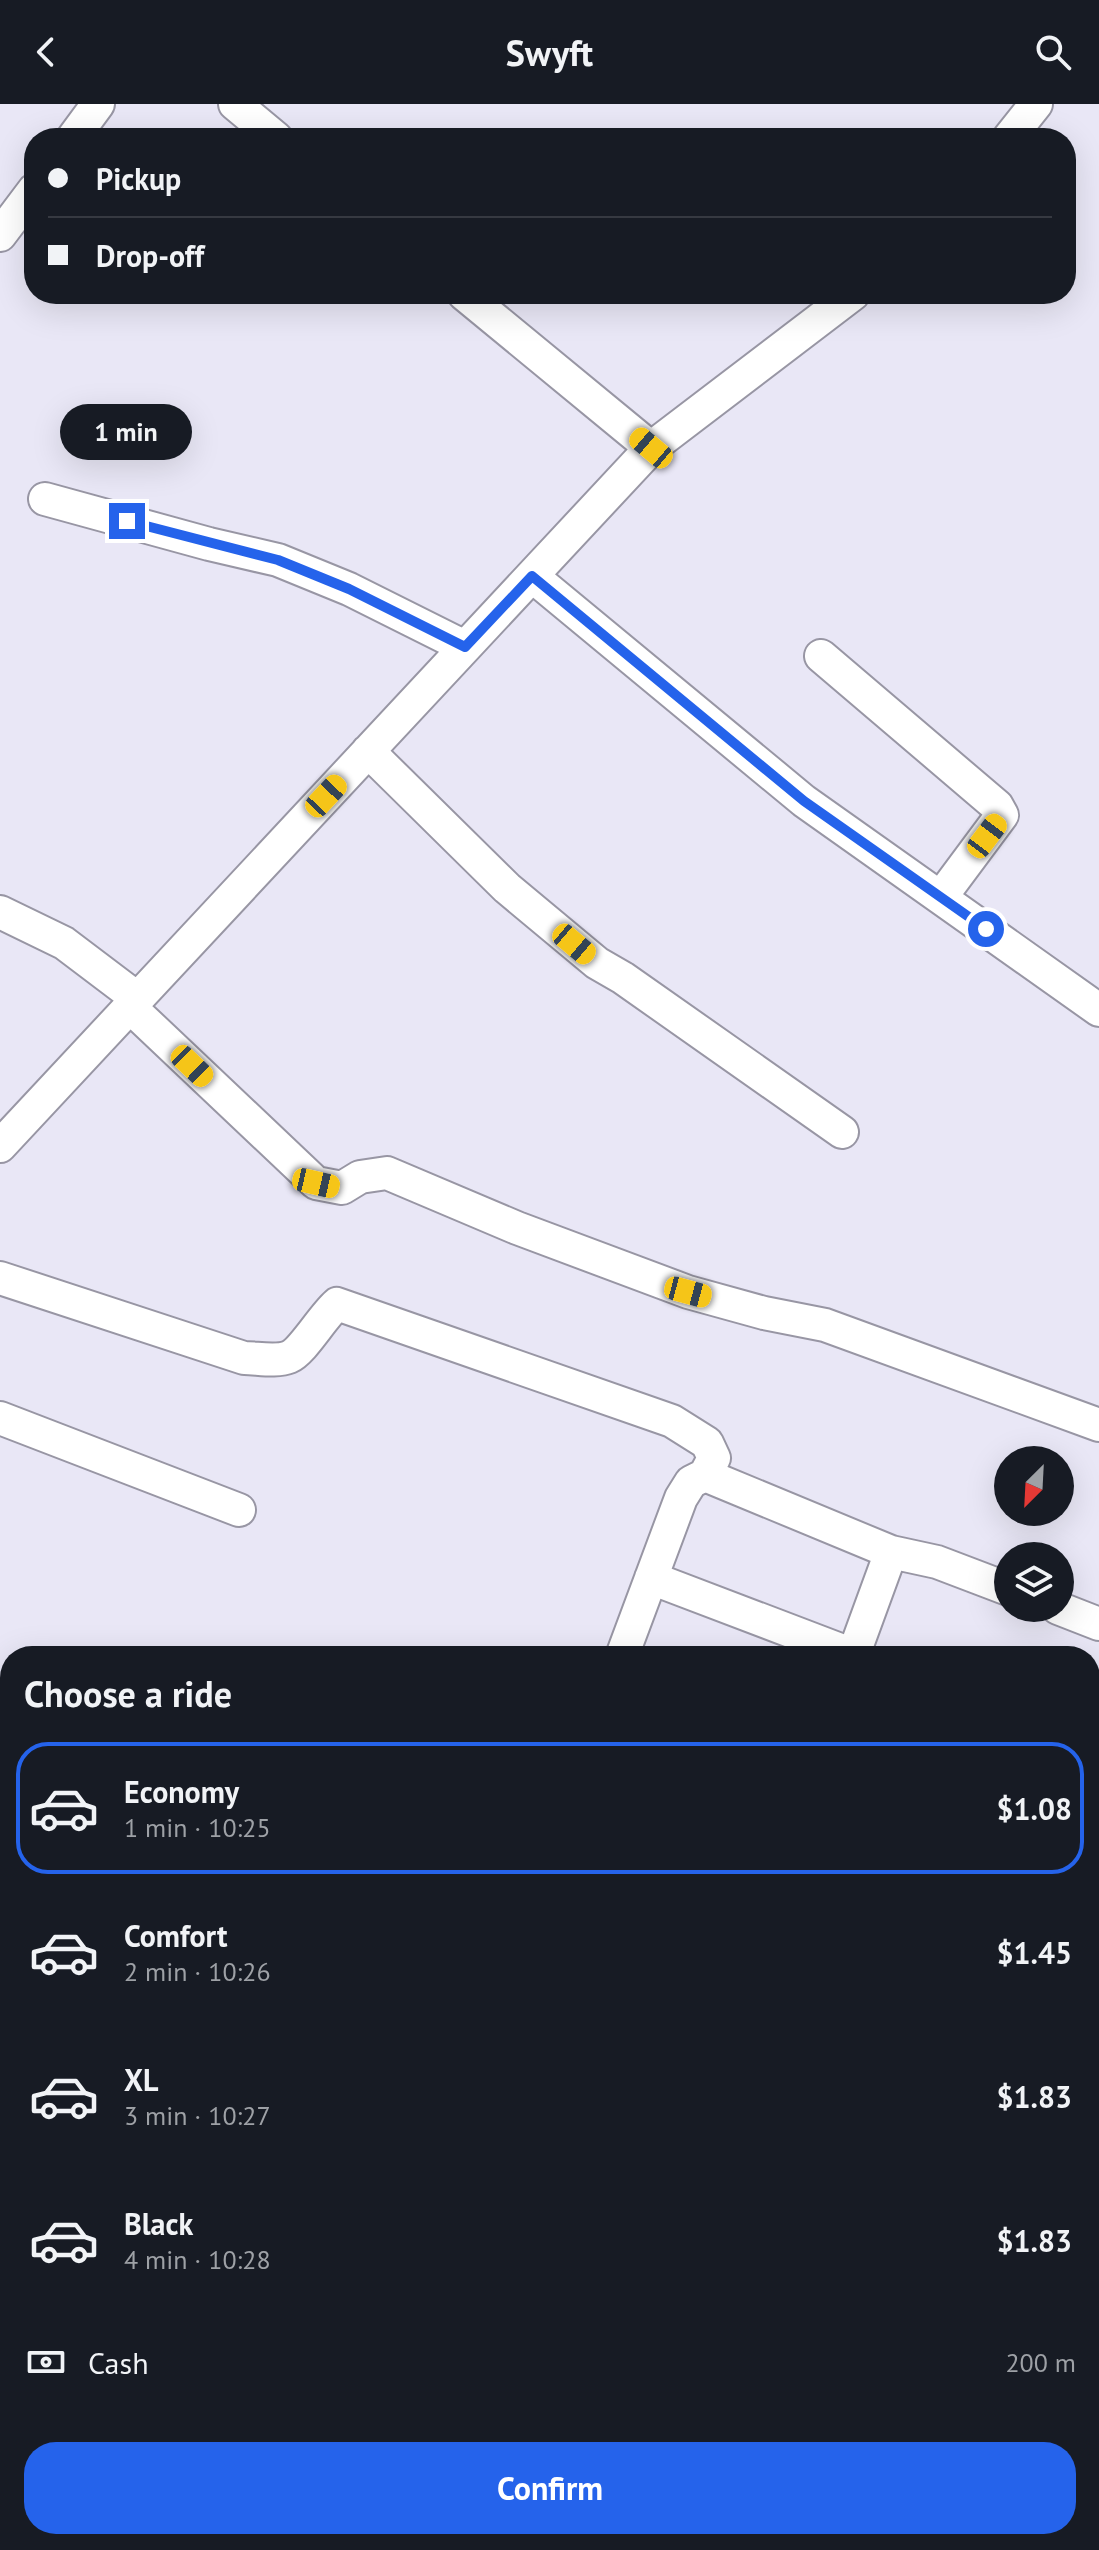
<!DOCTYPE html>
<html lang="en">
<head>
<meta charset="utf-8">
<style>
  body { margin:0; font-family:"PT Sans",sans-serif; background:#20242c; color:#f1f3f6; height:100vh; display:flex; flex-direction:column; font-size:30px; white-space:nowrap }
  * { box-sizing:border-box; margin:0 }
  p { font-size:26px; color:#9ea1a6 }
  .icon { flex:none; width:44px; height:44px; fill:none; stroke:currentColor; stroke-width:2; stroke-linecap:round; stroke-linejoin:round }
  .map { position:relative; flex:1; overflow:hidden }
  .side { position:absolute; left:0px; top:1542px; width:1100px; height:904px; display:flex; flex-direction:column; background:#171b24; border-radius:32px 32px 0 0; box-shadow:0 8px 32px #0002 }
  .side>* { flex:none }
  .banner { position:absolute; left:24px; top:24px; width:1052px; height:176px; border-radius:32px; box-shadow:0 8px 32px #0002; display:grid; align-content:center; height:176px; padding:0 24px; background:#171b24 }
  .needle { width:52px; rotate:204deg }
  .fabs { position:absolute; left:994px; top:1342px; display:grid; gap:16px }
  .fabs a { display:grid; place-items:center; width:80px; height:80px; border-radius:50%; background:#171b24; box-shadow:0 8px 32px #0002; font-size:40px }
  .end { position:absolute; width:36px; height:36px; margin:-18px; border:10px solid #2563eb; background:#fff; box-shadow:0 0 0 4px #fff }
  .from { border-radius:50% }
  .bubble { position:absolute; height:56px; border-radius:28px; background:#171b24; box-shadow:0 8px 32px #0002; font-size:26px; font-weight:800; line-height:56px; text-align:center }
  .car { position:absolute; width:24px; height:48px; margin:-24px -12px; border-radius:10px; box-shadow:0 0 6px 2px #0007; background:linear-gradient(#f5c518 24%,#345 0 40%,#f5c518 0 76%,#345 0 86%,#f5c518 0) }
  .banner b { display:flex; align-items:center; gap:28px; height:76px; font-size:30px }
  .banner b+b { border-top:2px solid #363941 }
  .banner i { width:20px; height:20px; background:#f1f3f6 }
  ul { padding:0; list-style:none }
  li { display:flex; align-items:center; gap:24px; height:132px; margin:0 16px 12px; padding:0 8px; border:4px solid transparent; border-radius:32px }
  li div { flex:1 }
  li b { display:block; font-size:30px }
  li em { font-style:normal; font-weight:800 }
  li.on { border-color:#2563eb }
  li>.icon { width:72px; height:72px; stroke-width:1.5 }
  h2 { padding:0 24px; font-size:36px; line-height:96px }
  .pay { display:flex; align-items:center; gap:20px; height:88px; padding:0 24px; font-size:30px }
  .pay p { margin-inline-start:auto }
  .action { display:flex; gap:16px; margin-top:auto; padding:16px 24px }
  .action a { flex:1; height:92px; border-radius:32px; background:#2563eb; color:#fff; font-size:32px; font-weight:800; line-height:92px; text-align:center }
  header { display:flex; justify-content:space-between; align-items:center; height:104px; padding:0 24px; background:#171b24; font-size:36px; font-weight:800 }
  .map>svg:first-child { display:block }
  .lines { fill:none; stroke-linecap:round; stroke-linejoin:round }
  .minor-casing { stroke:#9896a4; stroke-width:36 }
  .minor { stroke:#fff; stroke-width:32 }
  .route { stroke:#2563eb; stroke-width:10 }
</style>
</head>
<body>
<header><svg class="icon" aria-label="back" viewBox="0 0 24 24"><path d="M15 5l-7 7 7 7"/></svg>Swyft<svg class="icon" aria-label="search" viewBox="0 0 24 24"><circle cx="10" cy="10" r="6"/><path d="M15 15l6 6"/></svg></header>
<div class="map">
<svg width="1099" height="2446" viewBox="0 0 1099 2446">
  <rect width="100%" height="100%" fill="#e9e7f6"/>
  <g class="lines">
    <!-- minor casing -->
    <g class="minor-casing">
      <path id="minor" d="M235,0L276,34
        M73,34L98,0
        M1009,34L1036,0
        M0,131L34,86
        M464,190L651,344L853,190
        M45,395L209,440L278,456L349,485L465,543
        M532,472L804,697L1099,906
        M821,552L997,702L1002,711L941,793
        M368,647L507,784L597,859L623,874L842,1028
        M0,808L64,839L138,895
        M130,903L316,1079L342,1084L360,1073L387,1069L517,1124L688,1188L764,1209L825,1221L1099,1321
        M0,1042L651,344
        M0,1174L244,1254C257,1254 277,1258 289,1253C303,1247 322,1213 337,1200L672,1317L707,1339L714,1354L705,1371
        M0,1314L239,1406
        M651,1474L856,1552
        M1058,1504L1099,1520
        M622,1552L681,1394L691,1378L705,1371L891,1448L937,1458L1008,1485
        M853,1552L891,1448
        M1090,1634L1099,1637
        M1090,1699L1099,1683
        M1090,1895L1099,1880
        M1090,2261L1099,2267
        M847,2436L863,2446
        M1068,2436L1082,2446
        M50,2446L54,2436
        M666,2446L673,2436
        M769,2446L775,2436"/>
    </g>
    <!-- minor -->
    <use href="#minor" class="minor"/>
  </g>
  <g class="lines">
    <!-- route -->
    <path class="route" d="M127,417L278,456L349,485L465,543L532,472L804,697L986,825"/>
  </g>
</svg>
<div class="fabs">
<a><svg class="needle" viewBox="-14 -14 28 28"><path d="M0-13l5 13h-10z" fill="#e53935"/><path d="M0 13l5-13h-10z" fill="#9ea1a6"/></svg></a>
<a><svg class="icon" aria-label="layers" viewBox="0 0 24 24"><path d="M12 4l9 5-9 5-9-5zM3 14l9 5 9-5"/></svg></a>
</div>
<i class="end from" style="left:986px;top:825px"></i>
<i class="end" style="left:127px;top:417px"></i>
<div class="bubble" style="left:60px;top:300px;width:132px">1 min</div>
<i class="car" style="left:651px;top:344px;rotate:310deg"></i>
<i class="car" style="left:326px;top:692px;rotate:43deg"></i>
<i class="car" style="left:987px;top:732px;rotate:37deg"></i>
<i class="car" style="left:574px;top:840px;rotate:130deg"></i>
<i class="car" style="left:192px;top:962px;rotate:134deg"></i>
<i class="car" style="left:316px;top:1079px;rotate:103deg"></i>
<i class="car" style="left:688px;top:1188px;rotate:105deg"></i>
<div class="banner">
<b><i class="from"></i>Pickup</b>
<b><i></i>Drop-off</b>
</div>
<section class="side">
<h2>Choose a ride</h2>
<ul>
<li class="on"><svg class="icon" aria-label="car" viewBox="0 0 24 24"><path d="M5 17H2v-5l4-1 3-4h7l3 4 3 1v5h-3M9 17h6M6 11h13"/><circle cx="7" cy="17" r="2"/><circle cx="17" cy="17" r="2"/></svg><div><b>Economy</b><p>1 min · 10:25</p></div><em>$1.08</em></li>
<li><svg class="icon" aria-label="car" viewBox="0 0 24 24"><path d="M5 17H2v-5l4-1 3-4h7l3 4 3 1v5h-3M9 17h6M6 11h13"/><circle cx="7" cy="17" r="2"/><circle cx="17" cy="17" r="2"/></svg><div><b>Comfort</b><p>2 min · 10:26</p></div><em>$1.45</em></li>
<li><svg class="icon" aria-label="car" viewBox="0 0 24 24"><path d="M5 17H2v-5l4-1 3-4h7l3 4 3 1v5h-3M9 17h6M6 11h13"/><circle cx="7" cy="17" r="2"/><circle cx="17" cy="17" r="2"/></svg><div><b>XL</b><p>3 min · 10:27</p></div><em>$1.83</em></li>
<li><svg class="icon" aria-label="car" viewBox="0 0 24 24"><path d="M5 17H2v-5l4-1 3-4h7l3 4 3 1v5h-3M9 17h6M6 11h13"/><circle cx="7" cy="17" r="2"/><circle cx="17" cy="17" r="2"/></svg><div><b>Black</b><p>4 min · 10:28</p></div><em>$1.83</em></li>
</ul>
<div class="pay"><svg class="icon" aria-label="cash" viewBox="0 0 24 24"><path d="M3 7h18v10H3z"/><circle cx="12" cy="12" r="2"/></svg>Cash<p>200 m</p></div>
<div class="action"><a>Confirm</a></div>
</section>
</div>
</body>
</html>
